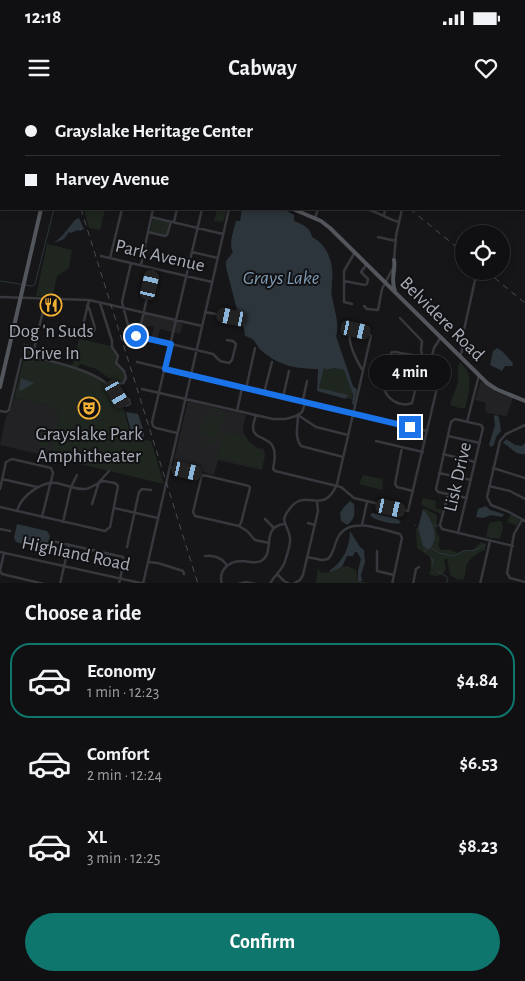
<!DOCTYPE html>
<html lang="en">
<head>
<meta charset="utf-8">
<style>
  body { margin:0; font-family:"Alegreya Sans",sans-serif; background:#1e1e20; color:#f1f3f6; height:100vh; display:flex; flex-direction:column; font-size:19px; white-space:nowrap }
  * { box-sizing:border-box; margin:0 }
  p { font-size:16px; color:#9c9d9f }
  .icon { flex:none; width:28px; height:28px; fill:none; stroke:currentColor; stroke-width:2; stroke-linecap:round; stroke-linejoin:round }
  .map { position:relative; height:483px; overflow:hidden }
  .drawer { display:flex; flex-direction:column; background:#101012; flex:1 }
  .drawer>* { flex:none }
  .guide { position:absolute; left:0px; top:0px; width:525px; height:110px; box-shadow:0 2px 8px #0003,0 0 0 1px #303032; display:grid; align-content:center; height:110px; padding:0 25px; background:#101012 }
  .tools { position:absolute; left:455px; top:125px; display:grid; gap:10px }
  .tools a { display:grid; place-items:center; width:55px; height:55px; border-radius:50%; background:#101012; box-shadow:0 2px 8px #0003,0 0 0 1px #303032; font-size:25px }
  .end { position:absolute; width:22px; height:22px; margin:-11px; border:6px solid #1a73e8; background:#fff; box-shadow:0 0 0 2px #fff }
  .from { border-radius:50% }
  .bubble { position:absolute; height:35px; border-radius:18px; background:#101012; box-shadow:0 2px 8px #0003,0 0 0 1px #303032; font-size:16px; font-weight:700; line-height:35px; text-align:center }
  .car { position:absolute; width:15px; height:30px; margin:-15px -8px; border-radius:6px; box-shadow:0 0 4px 1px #0007; background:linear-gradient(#222 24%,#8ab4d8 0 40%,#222 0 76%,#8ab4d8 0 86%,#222 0) }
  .guide b { display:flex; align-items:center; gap:18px; height:48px; font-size:19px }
  .guide b+b { border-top:1px solid #303032 }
  .guide i { width:12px; height:12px; background:#f1f3f6 }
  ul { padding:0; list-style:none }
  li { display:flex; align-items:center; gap:15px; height:75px; margin:0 10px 8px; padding:0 15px; border:2px solid transparent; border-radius:20px }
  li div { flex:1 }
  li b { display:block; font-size:19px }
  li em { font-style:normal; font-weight:700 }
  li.on { border-color:#0f766e }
  li>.icon { width:45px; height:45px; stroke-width:1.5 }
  h2 { padding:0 25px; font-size:22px; line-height:60px }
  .primary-button { display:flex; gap:10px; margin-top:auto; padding:10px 25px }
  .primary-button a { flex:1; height:58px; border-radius:30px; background:#0f766e; color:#fff; font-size:20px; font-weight:700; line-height:58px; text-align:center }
  .status { display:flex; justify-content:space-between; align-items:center; height:35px; padding:0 25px; background:#101012; direction:ltr }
  .status svg { height:14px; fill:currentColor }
  header { display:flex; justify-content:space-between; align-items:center; height:65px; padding:0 25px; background:#101012; font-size:22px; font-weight:700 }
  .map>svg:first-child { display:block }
  .built { fill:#222225 }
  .green { fill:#1e261f; fill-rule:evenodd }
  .water { fill:#2c353c }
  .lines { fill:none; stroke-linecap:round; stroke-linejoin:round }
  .stream { stroke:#2c353c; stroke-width:1 }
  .minor { stroke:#37383d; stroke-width:2.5 }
  .major { stroke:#53555c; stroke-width:4 }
  .rail { stroke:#4a4c52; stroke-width:1; stroke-dasharray:6 5; stroke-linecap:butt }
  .route { stroke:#1a73e8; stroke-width:6 }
  .labels { text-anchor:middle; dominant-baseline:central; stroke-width:4; stroke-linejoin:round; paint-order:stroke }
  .street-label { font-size:19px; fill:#a8adb8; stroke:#111113 }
  .poi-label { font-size:19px; fill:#a8adb8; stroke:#111113 }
  .water-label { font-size:20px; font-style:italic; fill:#7f9bb3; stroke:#111113 }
</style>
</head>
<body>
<div class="status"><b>12:18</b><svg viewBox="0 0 49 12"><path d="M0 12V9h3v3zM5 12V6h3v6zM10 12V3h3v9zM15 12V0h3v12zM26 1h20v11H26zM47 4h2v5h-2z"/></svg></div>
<header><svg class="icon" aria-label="menu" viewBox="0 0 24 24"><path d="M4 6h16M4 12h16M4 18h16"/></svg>Cabway<svg class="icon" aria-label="heart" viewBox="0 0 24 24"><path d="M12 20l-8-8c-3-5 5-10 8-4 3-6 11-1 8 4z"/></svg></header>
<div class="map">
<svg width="525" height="484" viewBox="0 0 525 484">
  <rect width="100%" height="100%" fill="#161618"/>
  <!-- built -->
  <path class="built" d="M144,213L180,222L183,224L180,234L160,229L157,240L151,238L154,227L147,226L144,237L139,235Z
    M481,281L495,291L513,298L507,315L505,316L487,313L485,309L486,303L475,300Z
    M14,298L48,305L60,316L68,341L63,360L0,345L6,316L10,311Z
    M188,301L246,315L243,328L244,334L249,341L256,347L264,349L265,355L262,370L218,360L214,375L173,364Z"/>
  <!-- green -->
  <path class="green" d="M84,109H105L100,130L89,128Z
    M217,109H227L223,122L214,121Z
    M153,118L170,122L166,135L150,132Z
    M47,144L72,150L69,168L57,176L53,196H36Z
    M79,239L111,246L116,255V266L123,270L126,278L124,281L116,283L96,269L81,264L78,266L79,269L69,266L73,264Z
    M23,243L33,246L30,255L21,253Z
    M24,258H27C59,265 105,270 121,303C126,313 128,326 131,337L151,341L164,384L63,360L64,356L51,353L54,339L68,341L54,338L60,316L48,305L14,298Z
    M460,262C474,274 470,289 466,305L465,308H459L450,305C452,297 456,290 458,282C459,274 456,268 460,262Z
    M324,268L326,270L333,268L344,270L352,292L353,300L319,288Z
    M212,308L219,309L224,314L218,343L209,345L203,342C198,333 203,312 212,308ZM214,310L219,312L221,318L216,339L209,343L204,340L203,335L208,314Z
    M210,314L220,316L215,339L204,336Z
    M43,326L52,328L48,348L38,345Z
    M223,332L245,337C250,345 258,348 265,355L261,368L218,358Z
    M363,375L383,379L382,390L359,384Z
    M423,398L436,401L435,408L442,410L441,414L423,406L421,404Z
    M424,408L437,415L436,431L440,438L438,445L441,450H451L457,453L465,450H473L481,442L486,445L485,450C478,452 468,460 466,467C465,472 466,475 463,480L457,479L450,475L447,458L444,461L446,469L443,474L436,476L429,475L431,469L430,457L417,448L416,428H418C418,434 423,438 422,445L434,444C438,432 430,419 423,409Z
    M511,414L520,420L517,426L507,422Z
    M499,421L502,422L503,428L500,439L486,437L489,423Z
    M347,466L356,470L358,481L369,483H316L318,467L320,472C330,475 337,468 347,466Z"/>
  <!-- water -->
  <path class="water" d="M242,109H283L294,115V121C302,124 311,128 312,137C328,145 334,164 332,181C332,187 331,192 332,197C334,208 340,225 336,236L353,286L357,290L354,305L352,304L353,295L344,270L334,268L326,270L324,268L319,288L348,295L346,299L317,291L318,269C297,269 279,266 262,251C254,244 258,240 245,236L244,228L239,218L226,167V161L233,152C228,144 234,130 236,121H240Z
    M79,118L84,129L80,131L78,130L71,133L69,132L64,139L54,143L62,136L75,120Z
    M497,248L502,251L513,263L512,266H505L502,271L490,265L493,251Z
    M21,278L34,283L20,291L19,290Z
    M126,312L138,314L144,332V337L140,338L132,335Z
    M496,315L499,317L501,331L496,337L494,345L491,347L489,345L495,325L494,316Z
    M506,339L515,345L522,346L525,343V354C516,356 511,347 503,343Z
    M350,401L354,404C355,412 355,420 347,425L341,421L340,413L344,407Z
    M486,406L490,410L504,414L502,417L491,415L483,418L476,417L478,409Z
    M423,409C432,420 442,440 428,450L423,446L418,428Z
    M372,413L398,419L401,423C394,425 375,421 370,415Z
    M17,424L47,431L50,436L47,446L40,449L16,442L14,438Z
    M350,431L360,447L364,450L365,462L361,475L362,481L360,482L358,481V471L361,459L357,452H355L353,456H347L342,467L331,472L329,471C343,462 350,447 350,431Z"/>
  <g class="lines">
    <!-- stream -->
    <path class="stream" d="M182,1V0
      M0,181L32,186L35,184L54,109
      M415,425L416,426
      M433,425L438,426
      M491,438L493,435
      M431,448L439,453L454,456L463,451L476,450L486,444
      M424,452L426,449
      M430,457L433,460V465
      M437,471L447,477V484"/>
    <!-- minor -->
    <path class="minor" d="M140,0L142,1
      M193,0L198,1
      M78,1L79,0
      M103,1L104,0
      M156,1L157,0
      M227,1V0
      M254,1V0
      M428,1V0
      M365,109C379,112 387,119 399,122
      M384,116L385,109
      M151,117L223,134
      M315,118L318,109
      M174,122L177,109
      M148,132L165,136L167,135L171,122
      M378,137L396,141
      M192,152L218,158
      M101,156L212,182
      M110,158L122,109
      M394,160L396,136L402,109
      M131,163L122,202L129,229L133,235L213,254L220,261L229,263L232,260L236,244L233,241L227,240
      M141,165L153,109
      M344,181L365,185L367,184L368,179L361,172L367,164
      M0,197L89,200L202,226
      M100,203L112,241V247L118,256L116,263L124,271L126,278L123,283L117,284L112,289
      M352,204L344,202V171L355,152
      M87,206L89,208L95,228L94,231L83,227V225L89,200
      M364,206L367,209L378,210L382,189L393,168
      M205,212L232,217
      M138,237L154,168
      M460,256L462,251V239L477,171
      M32,258L46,198
      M431,260L434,248L441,237
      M137,262L427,331
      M439,265L444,261
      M386,274L397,276
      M142,289L273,319H286L296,316L302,312L305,304L303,300L307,281
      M246,289L255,248
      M264,293L272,262
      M283,297L289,271
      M0,311L6,312L9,310L21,260L24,257C45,258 90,270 106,283C114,289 120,303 126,306L130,304L129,299L117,293
      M237,311L242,288
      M256,315C255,319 253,323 253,327C253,345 282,330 273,369L275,371L341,387L354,398L408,411L441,271C438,257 409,255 396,252H392L390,255L383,285C385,298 399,308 412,303L423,258L421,250L422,241L400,218
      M298,315C298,326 294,337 301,346L343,357
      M298,315L316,327L348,335
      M467,322L479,275
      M525,325L506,334L500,341L487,397L491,405L509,412L525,421
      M177,333L156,328L153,326L152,322L202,109
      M448,336L480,343
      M376,341L423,352
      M402,347L395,384L397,387L413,391
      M443,354L475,362
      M170,367L249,386L250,388L241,423L239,426
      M493,368L525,378
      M439,373L471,380
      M202,375L193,412L195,416L239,426L247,431L255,440L269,443
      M2,379L37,387
      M489,386L510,391L525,399
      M0,389L6,362L12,359L51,368L53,373L42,417
      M448,394L440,425L442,429L513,446
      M92,404L99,382L109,371
      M0,407L105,431L110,427L118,386L115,383L103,381C97,383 92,388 85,389C76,390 66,385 57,383C41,381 21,396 17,411
      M114,408L158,418
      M265,419L274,428
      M522,420L514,434L507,473L510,478L525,482
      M63,422L71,387L77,375
      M308,423L315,425
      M362,425L367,402
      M0,429L10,431
      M458,433L483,328L481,325L455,319L451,322L436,389L438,392L467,398
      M52,441L123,457L124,461L119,484
      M127,447L139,392L142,389L151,390
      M377,451V471L394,475
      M0,452L145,484
      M4,453L0,471L2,474L44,484
      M205,456C214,455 223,458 227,466
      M307,457L322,460L328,459C335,452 334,442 340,434C353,417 383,430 400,434L402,438L392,484
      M148,462L158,463L183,471L184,474
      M277,474L284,481L290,484
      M60,484L69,445
      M143,484L229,109
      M222,484C218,471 228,461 242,461C248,461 256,464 261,461C276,453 260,427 284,424
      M238,484L246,482L256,484
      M270,484C274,475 283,470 285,461C287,454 291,445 290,438C288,422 277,423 292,406C307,389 324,416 337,384L371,236C368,231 356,228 350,231C347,243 357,261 363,271
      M293,484L300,480L303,475L318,411L317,401
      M413,484L416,469L419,467
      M480,484L490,441"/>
    <!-- major -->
    <path class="major" d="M31,0L36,1
      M40,0L41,1
      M293,109L321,121L330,128L487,283L496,289L525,301
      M394,160C396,171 390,179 395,191
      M0,287L41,109"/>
    <!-- rail -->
    <path class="rail" d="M47,0V1
      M280,0L282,1
      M81,109L198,484
      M410,109L464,153
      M486,171L525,203"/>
  </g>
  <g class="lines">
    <!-- route -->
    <path class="route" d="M136,236L171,244L165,269L410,327"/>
  </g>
  <!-- icons -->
  <defs>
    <g id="restaurant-ring" transform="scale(1.125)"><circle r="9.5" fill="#111113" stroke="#f2b134" stroke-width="1.5"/><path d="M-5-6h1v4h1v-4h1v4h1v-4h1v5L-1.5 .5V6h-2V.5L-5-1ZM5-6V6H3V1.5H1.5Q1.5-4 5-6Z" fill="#f2b134"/></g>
    <g id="theatre-ring" transform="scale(1.125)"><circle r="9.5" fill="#111113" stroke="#f2b134" stroke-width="1.5"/><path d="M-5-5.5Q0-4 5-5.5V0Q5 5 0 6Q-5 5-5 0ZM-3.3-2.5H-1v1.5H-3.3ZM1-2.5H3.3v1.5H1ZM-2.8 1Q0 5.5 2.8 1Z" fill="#f2b134"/></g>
  </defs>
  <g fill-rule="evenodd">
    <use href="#restaurant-ring" x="51" y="205"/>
    <use href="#theatre-ring" x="89" y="308"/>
  </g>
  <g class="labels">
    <!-- street labels -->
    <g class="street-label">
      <text transform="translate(160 156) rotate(13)">Park Avenue</text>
      <text transform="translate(442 219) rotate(45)">Belvidere Road</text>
      <text transform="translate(458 377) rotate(-77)">Lisk Drive</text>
      <text transform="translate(76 454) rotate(12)">Highland Road</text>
    </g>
    <!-- poi labels -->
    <g class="poi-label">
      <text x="51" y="231">Dog 'n Suds<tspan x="51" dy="22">Drive In</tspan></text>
      <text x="89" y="334">Grayslake Park<tspan x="89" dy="22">Amphitheater</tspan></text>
    </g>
    <!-- water labels -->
    <g class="water-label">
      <text x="281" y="178">Grays Lake</text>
    </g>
  </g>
</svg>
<div class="tools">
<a><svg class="icon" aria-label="locate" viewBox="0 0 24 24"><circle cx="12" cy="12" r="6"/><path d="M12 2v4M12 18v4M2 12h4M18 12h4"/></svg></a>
</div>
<i class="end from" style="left:136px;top:236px"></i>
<i class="end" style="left:410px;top:327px"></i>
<div class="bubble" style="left:369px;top:255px;width:82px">4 min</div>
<i class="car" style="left:150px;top:185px;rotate:13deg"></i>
<i class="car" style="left:232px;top:217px;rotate:282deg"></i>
<i class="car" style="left:356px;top:230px;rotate:103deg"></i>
<i class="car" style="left:117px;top:294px;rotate:150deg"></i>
<i class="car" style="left:187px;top:371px;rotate:103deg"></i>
<i class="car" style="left:391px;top:408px;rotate:103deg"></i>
<div class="guide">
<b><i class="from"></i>Grayslake Heritage Center</b>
<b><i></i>Harvey Avenue</b>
</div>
</div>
<section class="drawer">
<h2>Choose a ride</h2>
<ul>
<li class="on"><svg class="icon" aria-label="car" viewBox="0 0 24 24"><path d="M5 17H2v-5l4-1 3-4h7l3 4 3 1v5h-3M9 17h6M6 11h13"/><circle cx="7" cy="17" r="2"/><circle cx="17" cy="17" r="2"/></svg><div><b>Economy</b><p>1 min · 12:23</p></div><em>$4.84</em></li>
<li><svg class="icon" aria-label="car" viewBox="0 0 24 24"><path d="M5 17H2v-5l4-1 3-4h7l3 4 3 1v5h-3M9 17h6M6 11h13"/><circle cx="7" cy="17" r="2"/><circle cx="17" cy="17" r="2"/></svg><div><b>Comfort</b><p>2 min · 12:24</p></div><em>$6.53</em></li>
<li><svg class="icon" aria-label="car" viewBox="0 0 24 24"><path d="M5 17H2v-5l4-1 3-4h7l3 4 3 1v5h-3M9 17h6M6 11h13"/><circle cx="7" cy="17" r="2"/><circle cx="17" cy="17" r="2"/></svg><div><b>XL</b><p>3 min · 12:25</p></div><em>$8.23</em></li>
</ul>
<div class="primary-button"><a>Confirm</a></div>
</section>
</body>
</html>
